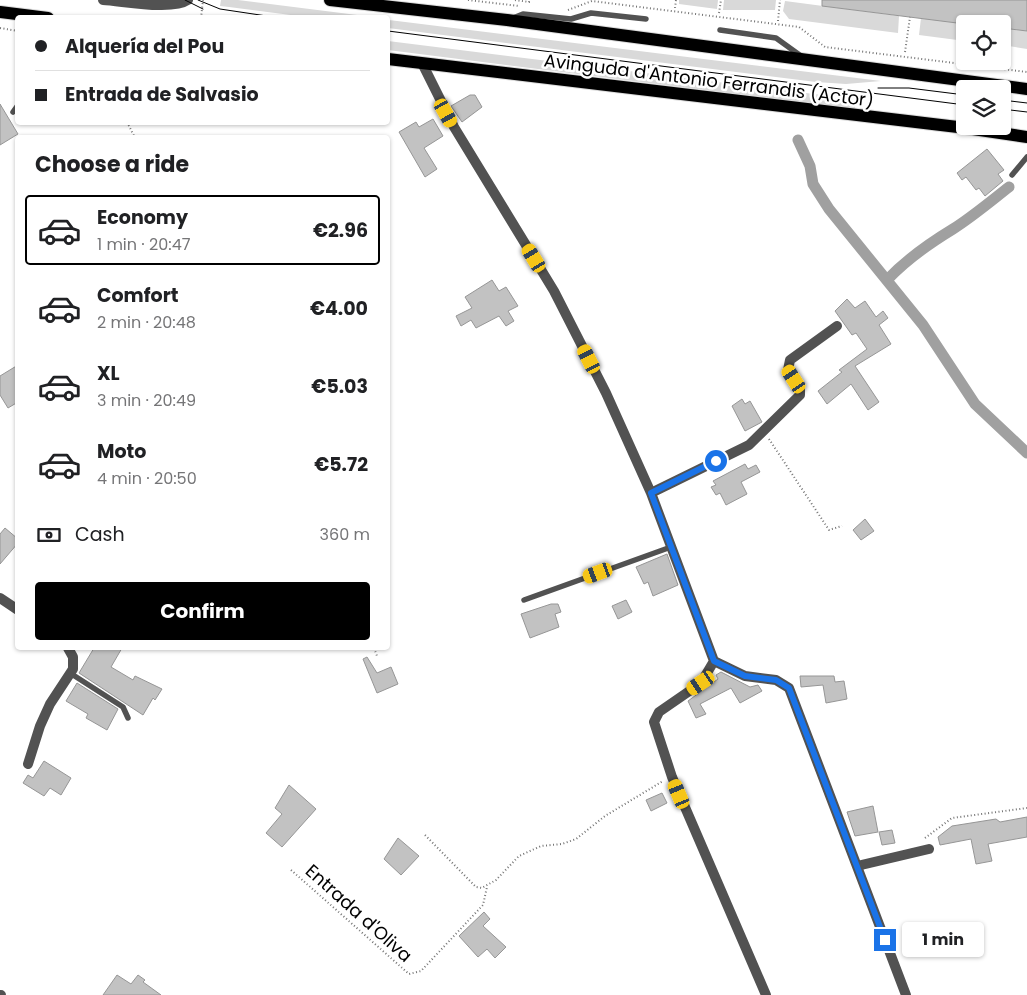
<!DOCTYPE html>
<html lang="en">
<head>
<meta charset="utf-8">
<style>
  body { margin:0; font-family:Poppins,sans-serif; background:#f2f2f2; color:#202124; height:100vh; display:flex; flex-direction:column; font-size:19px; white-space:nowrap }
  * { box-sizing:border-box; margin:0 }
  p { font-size:16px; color:#757577 }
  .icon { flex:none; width:28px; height:28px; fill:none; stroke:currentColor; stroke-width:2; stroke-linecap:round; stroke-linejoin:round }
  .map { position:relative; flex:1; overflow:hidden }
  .details { position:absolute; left:15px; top:135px; width:375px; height:515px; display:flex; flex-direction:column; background:#fff; border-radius:5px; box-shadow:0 1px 4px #0004 }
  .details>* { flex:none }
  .hud { position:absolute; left:15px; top:15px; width:375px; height:110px; border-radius:5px; box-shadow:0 1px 4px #0004; display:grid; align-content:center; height:110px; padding:0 20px; background:#fff }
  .fabs { position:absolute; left:956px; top:15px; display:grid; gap:10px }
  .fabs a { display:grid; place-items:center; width:55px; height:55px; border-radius:5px; background:#fff; box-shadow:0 1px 4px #0004; font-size:25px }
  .end { position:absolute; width:22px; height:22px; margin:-11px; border:6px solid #1a73e8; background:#fff; box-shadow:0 0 0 2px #fff }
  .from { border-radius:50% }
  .bubble { position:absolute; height:35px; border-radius:5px; background:#fff; box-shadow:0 1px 4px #0004; font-size:16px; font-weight:700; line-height:35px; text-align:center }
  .car { position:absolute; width:15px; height:30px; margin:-15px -8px; border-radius:6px; box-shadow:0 0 4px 1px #0007; background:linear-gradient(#f5c518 24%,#345 0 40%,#f5c518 0 76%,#345 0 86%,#f5c518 0) }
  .hud b { display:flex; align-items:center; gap:18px; height:48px; font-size:19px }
  .hud b+b { border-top:1px solid #e0e0e0 }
  .hud i { width:12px; height:12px; background:#202124 }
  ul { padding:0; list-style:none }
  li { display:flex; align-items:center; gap:15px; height:70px; margin:0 10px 8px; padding:0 10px; border:2px solid transparent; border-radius:5px }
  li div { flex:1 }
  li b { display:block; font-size:19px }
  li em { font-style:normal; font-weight:700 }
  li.current { border-color:#000 }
  li>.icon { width:45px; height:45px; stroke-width:1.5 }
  h2 { padding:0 20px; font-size:22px; line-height:60px }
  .pay { display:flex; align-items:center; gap:12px; height:55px; padding:0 20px; font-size:19px }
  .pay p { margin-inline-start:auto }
  .button { display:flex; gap:10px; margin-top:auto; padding:10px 20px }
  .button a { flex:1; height:58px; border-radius:5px; background:#000; color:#fff; font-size:20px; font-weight:700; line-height:58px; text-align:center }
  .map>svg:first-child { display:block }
  .green { fill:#d9d9d9 }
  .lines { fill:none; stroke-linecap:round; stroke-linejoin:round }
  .canal { stroke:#a0a0a0; stroke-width:11 }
  .building { fill:#c2c2c2; stroke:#969696 }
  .primary-casing { stroke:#dbdbdb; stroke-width:14 }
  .path { stroke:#747474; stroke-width:2; stroke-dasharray:1 2.5; stroke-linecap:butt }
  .service { stroke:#525252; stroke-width:5.5 }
  .minor { stroke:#525252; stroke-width:10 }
  .tertiary { stroke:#525252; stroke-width:10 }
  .primary { stroke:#000; stroke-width:12 }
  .tram { stroke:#000; stroke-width:1 }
  .route { stroke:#1a73e8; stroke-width:6 }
  .labels { text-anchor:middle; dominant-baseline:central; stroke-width:5; stroke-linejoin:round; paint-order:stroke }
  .street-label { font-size:18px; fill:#000; stroke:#fff }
</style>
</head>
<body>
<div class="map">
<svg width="1027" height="995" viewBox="0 0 1027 995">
  <rect width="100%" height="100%" fill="#fff"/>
  <!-- green -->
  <path class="green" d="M221,0H238L373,17H306L229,7L220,6Z
    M679,0H718L717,9L679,4Z
    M724,0H776L775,10H723Z
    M785,1L899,16L898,33L789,19L783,11Z
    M921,18L965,24V41L919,35Z
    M389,20L881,81L846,84L816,82L388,28Z
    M1004,29L1027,31V49L1003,45Z
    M388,41L830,96L855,106V109L388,50Z"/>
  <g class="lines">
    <!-- canal -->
    <path class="canal" d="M798,140L810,166L813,184L829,209L923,325L975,404L1027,453
      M888,279C906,260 930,243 953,229C972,217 991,201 1009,187"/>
  </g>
  <!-- building -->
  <path class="building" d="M822,0H1027V31L1002,28V24H965L822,6Z
    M470,95H475L482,107L462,122L451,106Z
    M0,104L18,134L0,145Z
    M433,119L443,136L424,148L437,169L425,177L399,132L416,122L419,127Z
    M987,149L1004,170L998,174L1003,181L985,196L979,188L976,190L966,177L962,180L957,173Z
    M492,280L499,291L506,287L518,306L508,311L514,321L506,326L499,316L476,328L471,320L461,326L456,316L472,308L465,297Z
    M847,299L855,308L865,301L876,317L883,311L888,318L879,325L891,344L855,366L879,402L868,410L851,384L827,404L818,391L842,372L839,370L867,349L856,333L852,335L835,311Z
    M18,365V402L8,408L0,395V376Z
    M742,399L745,404L750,401L762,422L745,431L732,406Z
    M745,464L748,469L756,465L760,472L741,482L747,494L726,505L720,493L716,495L711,487L716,485L713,481Z
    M865,519L874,531L861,540L853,530Z
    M5,528L18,539V543L0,564V534Z
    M667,554L678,585L653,596L648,582L644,584L636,567Z
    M626,600L632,612L618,619L612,606Z
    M551,604H558L561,612L555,614L559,627L530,638L521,614Z
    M94,648H122L111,667L133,680L135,676L162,689L155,700L153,698L143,715L79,673Z
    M367,657L377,673L391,667L398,684L377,693L363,659Z
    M721,672L750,687L758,685L762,691L740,703L731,688L700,704L706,714L696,718L688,701L718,679L716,675Z
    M800,676H834L835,682L844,681L847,699L826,703L823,685L801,687Z
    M77,683L118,709L107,730L86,718L88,714L66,701Z
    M44,761L71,778L61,795L50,788L44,796L23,783L28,775L33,778Z
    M289,785L316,809L282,847L266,833L282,814L275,808Z
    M662,793L667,803L651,811L646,800Z
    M873,806L878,832L855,836L847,812Z
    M1027,817V837L988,844L992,861L976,864L971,839L940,845L938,837L952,826L996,819L1000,822Z
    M892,830L895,843L882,845L879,832Z
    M398,838L419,856L401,875L384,859Z
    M484,912L490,919L483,926L506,947L495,958L487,949L478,957L459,936Z
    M117,975L131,984L138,975L145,980L143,982L161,995H103Z"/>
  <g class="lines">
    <!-- primary casing -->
    <g class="primary-casing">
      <path id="primary" d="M330,0L507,20L1027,89
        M0,12L48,18
        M388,59L966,128L1027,137"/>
    </g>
    <!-- path -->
    <path class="path" d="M468,0L519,6
      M515,0L529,2V0
      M675,8L676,0
      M568,10L592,1L799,27L825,47L1027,72
      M719,13L721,0
      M201,18L203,0
      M778,21L780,0
      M0,28L18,31
      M905,52L910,17
      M996,63V61
      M127,122L135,138
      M769,439L829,530L842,526
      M374,648L377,656
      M425,835L476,887L482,888L496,880L519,856L541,846L562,844L576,839L605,816L663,781
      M925,838L952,818L1027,808
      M291,870L409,974L421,971L483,905L487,887"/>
    <!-- service -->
    <path class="service" d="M513,18L523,14L571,19L591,13L646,19
      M720,30L776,38L801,56
      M13,112L18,105
      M1012,175L1027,157
      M524,600L671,547
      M70,673L123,707L128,718"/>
    <!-- minor -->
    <path class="minor" d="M422,63L454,127L554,291L606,393L651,493L714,661L701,683L659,712L654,722L672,777L766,995
      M651,493L749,445L800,395V388L788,370L790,360L837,326
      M0,598L18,610
      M714,661L745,676L776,680L789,688L906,995
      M28,764L40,726L50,704L73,669V657L68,648
      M857,866L929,849
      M0,995H1"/>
    <!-- tertiary -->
    <path class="tertiary" d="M103,0C123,1 172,11 188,0"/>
    <!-- primary -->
    <use href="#primary" class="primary"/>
    <!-- tram -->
    <path class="tram" d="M185,0L203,9
      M198,0L220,9L280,18
      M388,31L965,105
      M878,88H909L965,95
      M1002,100L1027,103
      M1002,109L1027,112"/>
  </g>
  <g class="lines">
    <!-- route -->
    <path class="route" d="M716,461L651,493L714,661L745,676L776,680L789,688L885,940"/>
  </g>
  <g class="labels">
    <!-- street labels -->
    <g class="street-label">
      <text transform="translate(709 80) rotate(7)">Avinguda d'Antonio Ferrandis (Actor)</text>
      <text transform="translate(359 913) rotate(42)">Entrada d'Oliva</text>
    </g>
  </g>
</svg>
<div class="fabs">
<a><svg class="icon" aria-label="locate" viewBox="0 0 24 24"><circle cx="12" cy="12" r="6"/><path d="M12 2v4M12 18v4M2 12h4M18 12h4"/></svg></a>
<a><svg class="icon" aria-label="layers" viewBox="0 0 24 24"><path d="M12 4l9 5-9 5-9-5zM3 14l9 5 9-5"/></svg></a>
</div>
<i class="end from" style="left:716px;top:461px"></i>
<i class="end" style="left:885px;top:940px"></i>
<div class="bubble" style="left:902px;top:922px;width:82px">1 min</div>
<i class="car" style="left:446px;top:113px;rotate:151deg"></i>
<i class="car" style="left:534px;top:258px;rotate:329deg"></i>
<i class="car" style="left:589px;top:359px;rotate:333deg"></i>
<i class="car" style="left:794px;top:379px;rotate:327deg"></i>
<i class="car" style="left:598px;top:573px;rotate:250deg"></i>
<i class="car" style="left:701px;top:683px;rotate:236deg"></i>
<i class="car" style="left:679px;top:794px;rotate:337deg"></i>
<div class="hud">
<b><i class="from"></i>Alquería del Pou</b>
<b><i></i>Entrada de Salvasio</b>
</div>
<section class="details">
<h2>Choose a ride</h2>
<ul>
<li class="current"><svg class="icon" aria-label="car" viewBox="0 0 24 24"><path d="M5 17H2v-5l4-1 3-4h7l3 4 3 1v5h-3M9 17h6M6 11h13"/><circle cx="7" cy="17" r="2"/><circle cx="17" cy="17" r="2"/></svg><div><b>Economy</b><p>1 min · 20:47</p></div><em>€2.96</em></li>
<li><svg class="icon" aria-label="car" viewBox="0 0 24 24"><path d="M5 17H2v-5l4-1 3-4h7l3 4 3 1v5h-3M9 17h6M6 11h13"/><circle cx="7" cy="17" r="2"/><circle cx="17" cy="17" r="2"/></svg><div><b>Comfort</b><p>2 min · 20:48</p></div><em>€4.00</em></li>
<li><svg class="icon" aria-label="car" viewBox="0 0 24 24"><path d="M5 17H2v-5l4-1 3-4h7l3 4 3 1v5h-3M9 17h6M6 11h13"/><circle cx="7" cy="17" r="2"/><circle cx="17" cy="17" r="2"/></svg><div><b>XL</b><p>3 min · 20:49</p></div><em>€5.03</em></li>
<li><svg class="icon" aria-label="car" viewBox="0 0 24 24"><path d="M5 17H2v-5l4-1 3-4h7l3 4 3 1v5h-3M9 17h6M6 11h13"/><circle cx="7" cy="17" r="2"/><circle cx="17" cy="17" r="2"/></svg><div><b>Moto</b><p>4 min · 20:50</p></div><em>€5.72</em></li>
</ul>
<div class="pay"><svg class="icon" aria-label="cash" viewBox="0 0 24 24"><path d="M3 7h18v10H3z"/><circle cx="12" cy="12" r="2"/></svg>Cash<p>360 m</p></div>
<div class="button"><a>Confirm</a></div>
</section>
</div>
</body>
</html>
